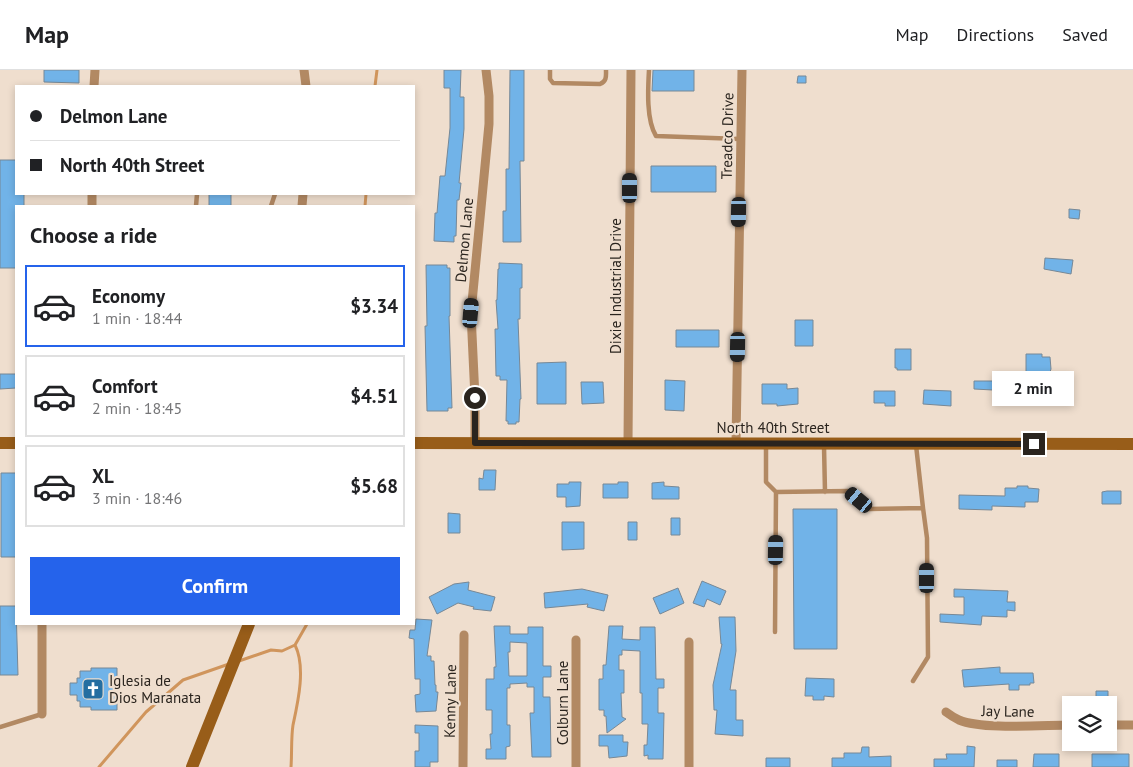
<!DOCTYPE html>
<html lang="en">
<head>
<meta charset="utf-8">
<style>
  body { margin:0; font-family:"PT Sans",sans-serif; background:#f6f6f6; color:#202124; height:100vh; display:flex; flex-direction:column; font-size:19px; white-space:nowrap }
  * { box-sizing:border-box; margin:0 }
  p { font-size:16px; color:#757577 }
  .icon { flex:none; width:28px; height:28px; fill:none; stroke:currentColor; stroke-width:2; stroke-linecap:round; stroke-linejoin:round }
  .map { position:relative; flex:1; overflow:hidden }
  .panel { position:absolute; left:15px; top:135px; width:400px; height:420px; display:flex; flex-direction:column; background:#fff; border-radius:0px; box-shadow:0 2px 8px #0003 }
  .panel>* { flex:none }
  .top-card { position:absolute; left:15px; top:15px; width:400px; height:110px; border-radius:0px; box-shadow:0 2px 8px #0003; display:grid; align-content:center; height:110px; padding:0 15px; background:#fff }
  .tools { position:absolute; left:1062px; top:626px; display:grid; gap:10px }
  .tools a { display:grid; place-items:center; width:55px; height:55px; border-radius:0px; background:#fff; box-shadow:0 2px 8px #0003; font-size:25px }
  .end { position:absolute; width:22px; height:22px; margin:-11px; border:6px solid #2a241e; background:#fff; box-shadow:0 0 0 2px #fff }
  .from { border-radius:50% }
  .bubble { position:absolute; height:35px; border-radius:0px; background:#fff; box-shadow:0 2px 8px #0003; font-size:16px; font-weight:600; line-height:35px; text-align:center }
  .car { position:absolute; width:15px; height:30px; margin:-15px -8px; border-radius:6px; box-shadow:0 0 4px 1px #0007; background:linear-gradient(#222 24%,#8ab4d8 0 40%,#222 0 76%,#8ab4d8 0 86%,#222 0) }
  .top-card b { display:flex; align-items:center; gap:18px; height:48px; font-size:19px }
  .top-card b+b { border-top:1px solid #e0e0e0 }
  .top-card i { width:12px; height:12px; background:#202124 }
  ul { padding:0; list-style:none }
  li { display:flex; align-items:center; gap:15px; height:82px; margin:0 10px 8px; padding:0 5px; border:2px solid #e0e0e0; border-radius:0px }
  li div { flex:1 }
  li b { display:block; font-size:19px }
  li em { font-style:normal; font-weight:600 }
  li.active { border-color:#2563eb }
  li>.icon { width:45px; height:45px; stroke-width:1.5 }
  h2 { padding:0 15px; font-size:22px; line-height:60px }
  .primary-button { display:flex; gap:10px; margin-top:auto; padding:10px 15px }
  .primary-button a { flex:1; height:58px; border-radius:0px; background:#2563eb; color:#fff; font-size:20px; font-weight:600; line-height:58px; text-align:center }
  header { display:flex; align-items:center; gap:30px; box-sizing:border-box; height:70px; padding:0 25px; background:#fff; border-bottom:1px solid #e0e0e0 }
  header strong { font-size:24px }
  nav { display:flex; gap:28px; margin-inline-start:auto; font-size:18px }
  .map>svg:first-child { display:block }
  .lines { fill:none; stroke-linecap:round; stroke-linejoin:round }
  .stream { stroke:#d0955c; stroke-width:3 }
  .building { fill:#71b3e8; stroke:#778896; fill-rule:evenodd }
  .lane { stroke:#b28963; stroke-width:4.5 }
  .street { stroke:#b28963; stroke-width:9 }
  .secondary { stroke:#985d19; stroke-width:12 }
  .route { stroke:#2a241e; stroke-width:6 }
  .labels { text-anchor:middle; dominant-baseline:central; stroke-width:4.5; stroke-linejoin:round; paint-order:stroke }
  .street-label { font-size:15px; fill:#2a241e; stroke:#efdece }
  .poi-label { font-size:15px; fill:#2a241e; stroke:#efdece; text-anchor:start }
</style>
</head>
<body>
<header>
<strong>Map</strong>
<nav><a>Map</a><a>Directions</a><a>Saved</a></nav>
</header>
<div class="map">
<svg width="1133" height="697" viewBox="0 0 1133 697">
  <rect width="100%" height="100%" fill="#efdece"/>
  <g class="lines">
    <!-- stream -->
    <path class="stream" d="M375,16L377,0
      M365,136L366,124
      M239,591L271,580L282,581L295,575L307,554
      M99,697L146,642L183,610L229,594
      M291,697C292,683 291,668 293,655C298,632 306,597 295,575"/>
  </g>
  <!-- building -->
  <path class="building" d="M44,0H79V13L44,12Z
    M444,0H461L460,27H464V59L459,113H461L459,130H457L456,166H454V172L434,171L435,143H437L440,106H445L450,58V18H444Z
    M510,0H524V91H520L521,172H503V141H506V99H509Z
    M653,0H694V21H652Z
    M798,6H806V13H797Z
    M0,90H16V124H24V136H16V198H0Z
    M651,96H716V122H651Z
    M209,124H231V136H209Z
    M1069,139L1080,140L1079,149L1069,148Z
    M1045,188L1073,190L1071,204L1044,199Z
    M499,193L522,194V218H520V249H518L521,329H520L519,352H516V354H508V351H506L507,310H500V306H496L495,259H498L496,230H497L498,199H499Z
    M426,195H447V198H450V246H449L452,338H448V341H427L425,256H427Z
    M795,250H813V276H795Z
    M676,260H719V277H676Z
    M895,279H911V300H897V298H895Z
    M1026,284H1042V287H1050L1051,299L1049,305H1044L1045,321H1042V327L1026,326Z
    M566,292V334H537V293Z
    M0,304H16V318L0,319Z
    M665,310L685,311L684,341L665,340Z
    M974,311H993V320L974,319Z
    M581,312H603L604,333L582,334Z
    M762,314H787V319L798,318V334L777,336V334H762Z
    M924,320L951,321V336L923,334Z
    M874,321H895V336H885V333H874Z
    M484,400H496L495,420H479V408L483,409Z
    M1,403H16V487H1Z
    M569,412H581L580,436L566,437V427H557V414H569Z
    M618,412H628V428H603V414H618Z
    M664,412V416L679,417V429H652V413Z
    M1017,416H1028V418L1039,419L1038,432H1025V437L992,436V440L959,439V425L1005,426V418H1017Z
    M1107,421H1121V434H1102V422Z
    M793,439H837V579H794Z
    M448,443L460,444V463H448Z
    M671,448H680V465H671Z
    M562,452H584V479L562,480Z
    M628,452H637V470H628Z
    M702,511L726,521L720,535L707,529L704,537L693,533Z
    M469,512L468,520L495,527L491,541L473,539L474,537L458,533L437,544L429,527L454,514Z
    M678,518L684,533L660,544L653,528Z
    M582,519L608,525L604,541L587,537L588,534L545,538L544,523Z
    M954,519L1008,521L1007,532H1015V541L1007,540V547L982,546L981,555L940,552V544L964,545V527H954Z
    M0,536H16L18,605H0Z
    M719,547H735L736,581L730,620H736V650H743V666L715,664L717,640H714L713,615L722,574H721Z
    M416,549L432,550L427,586H431V591H434L435,615H436V622H438L436,641L416,642L415,625L420,624V609H415L414,569L409,568L410,560H415Z
    M494,556H510V564H528V557H543V596H551V607H543V627H550L551,687H532L530,643H534V617H527V613L510,614V618H507V655H510V676L506,677V689H486V679H491L490,664H492V640H486V609H494V597H496ZM510,572L527,573V606H509L508,582H510Z
    M609,556H623L622,569L640,570V557H655L656,609H664V618H658V643H664L663,689H648V685L644,686V675H647L648,654H642V623H640V581L622,580V585H619V600H624V623H621L622,647L626,649L607,663L606,646H604V640H599V609H603V595H606Z
    M1000,597V603H1033L1034,613H1030V615H1019V620H1009V614L964,617L962,600Z
    M91,598H117V640H91V637H80V631H77V625H70V613H77V608H80V601H91Z
    M806,608L834,609V627L824,626V630H813V626H805Z
    M1096,621H1108V634L1096,633Z
    M415,655L438,656V692H430V697H415V681H419V663H415Z
    M599,665H623V672H628L627,686L609,688L608,676H599Z
    M967,676L975,677L974,697H934V689H947L946,684H967Z
    M862,677H869V687L891,686V697H832V688H844V683H861Z
    M1034,684H1059V697H1033Z
    M1092,684H1129V697H1092Z
    M766,688H790V697H766Z
    M997,690H1017V697H997Z"/>
  <g class="lines">
    <!-- lane -->
    <path class="lane" d="M550,0V9L553,13L600,14C607,11 606,6 606,0
      M649,0C648,18 646,50 656,66L740,69
      M196,136L197,124
      M271,136L275,124
      M766,375V412L776,422
      M824,376L825,422
      M775,562L776,422L848,421L869,439L923,438L916,375
      M913,611L928,587L927,468L923,438
      M0,657L42,644"/>
    <!-- street -->
    <path class="street" d="M304,0L306,16
      M94,16L95,0
      M92,136V124
      M302,136L303,124
      M475,373V328L471,243L489,54V26L486,0
      M628,373L631,0
      M736,373L742,0
      M42,554V644
      M576,570V697
      M689,572V697
      M946,642C950,645 955,648 959,650C983,660 1043,655 1071,655
      M1109,655H1133
      M463,697L464,565"/>
    <!-- secondary -->
    <path class="secondary" d="M0,373H16
      M414,373L1133,374
      M192,697L249,554"/>
  </g>
  <g class="lines">
    <!-- route -->
    <path class="route" d="M475,328V373L1034,374"/>
  </g>
  <!-- icons -->
  <defs>
    <g id="church-square" transform="scale(1.125)"><rect x="-9" y="-9" width="18" height="18" rx="4" fill="#246ea1" stroke="#efdece"/><path d="M-1.2-6h2.4v3.5h3.3v2.4h-3.3V6h-2.4V-.1h-3.3v-2.4h3.3Z" fill="#fff"/></g>
  </defs>
  <g fill-rule="evenodd">
    <use href="#church-square" x="93" y="619"/>
  </g>
  <g class="labels">
    <!-- street labels -->
    <g class="street-label">
      <text transform="translate(727 66) rotate(-89)">Treadco Drive</text>
      <text transform="translate(464 170) rotate(-85)">Delmon Lane</text>
      <text transform="translate(615 216) rotate(-90)">Dixie Industrial Drive</text>
      <text x="773" y="357">North 40th Street</text>
      <text transform="translate(450 631) rotate(-89)">Kenny Lane</text>
      <text transform="translate(562 633) rotate(-90)">Colburn Lane</text>
      <text transform="translate(1008 641) rotate(1)">Jay Lane</text>
    </g>
    <!-- poi labels -->
    <g class="poi-label">
      <text x="109" y="610">Iglesia de<tspan x="109" dy="17">Dios Maranata</tspan></text>
    </g>
  </g>
</svg>
<div class="tools">
<a><svg class="icon" aria-label="layers" viewBox="0 0 24 24"><path d="M12 4l9 5-9 5-9-5zM3 14l9 5 9-5"/></svg></a>
</div>
<i class="end from" style="left:475px;top:328px"></i>
<i class="end" style="left:1034px;top:374px"></i>
<div class="bubble" style="left:992px;top:301px;width:82px">2 min</div>
<i class="car" style="left:630px;top:118px;rotate:0deg"></i>
<i class="car" style="left:739px;top:142px;rotate:181deg"></i>
<i class="car" style="left:471px;top:243px;rotate:5deg"></i>
<i class="car" style="left:738px;top:277px;rotate:181deg"></i>
<i class="car" style="left:859px;top:430px;rotate:310deg"></i>
<i class="car" style="left:776px;top:480px;rotate:1deg"></i>
<i class="car" style="left:927px;top:508px;rotate:0deg"></i>
<div class="top-card">
<b><i class="from"></i>Delmon Lane</b>
<b><i></i>North 40th Street</b>
</div>
<section class="panel">
<h2>Choose a ride</h2>
<ul>
<li class="active"><svg class="icon" aria-label="car" viewBox="0 0 24 24"><path d="M5 17H2v-5l4-1 3-4h7l3 4 3 1v5h-3M9 17h6M6 11h13"/><circle cx="7" cy="17" r="2"/><circle cx="17" cy="17" r="2"/></svg><div><b>Economy</b><p>1 min · 18:44</p></div><em>$3.34</em></li>
<li><svg class="icon" aria-label="car" viewBox="0 0 24 24"><path d="M5 17H2v-5l4-1 3-4h7l3 4 3 1v5h-3M9 17h6M6 11h13"/><circle cx="7" cy="17" r="2"/><circle cx="17" cy="17" r="2"/></svg><div><b>Comfort</b><p>2 min · 18:45</p></div><em>$4.51</em></li>
<li><svg class="icon" aria-label="car" viewBox="0 0 24 24"><path d="M5 17H2v-5l4-1 3-4h7l3 4 3 1v5h-3M9 17h6M6 11h13"/><circle cx="7" cy="17" r="2"/><circle cx="17" cy="17" r="2"/></svg><div><b>XL</b><p>3 min · 18:46</p></div><em>$5.68</em></li>
</ul>
<div class="primary-button"><a>Confirm</a></div>
</section>
</div>
</body>
</html>
